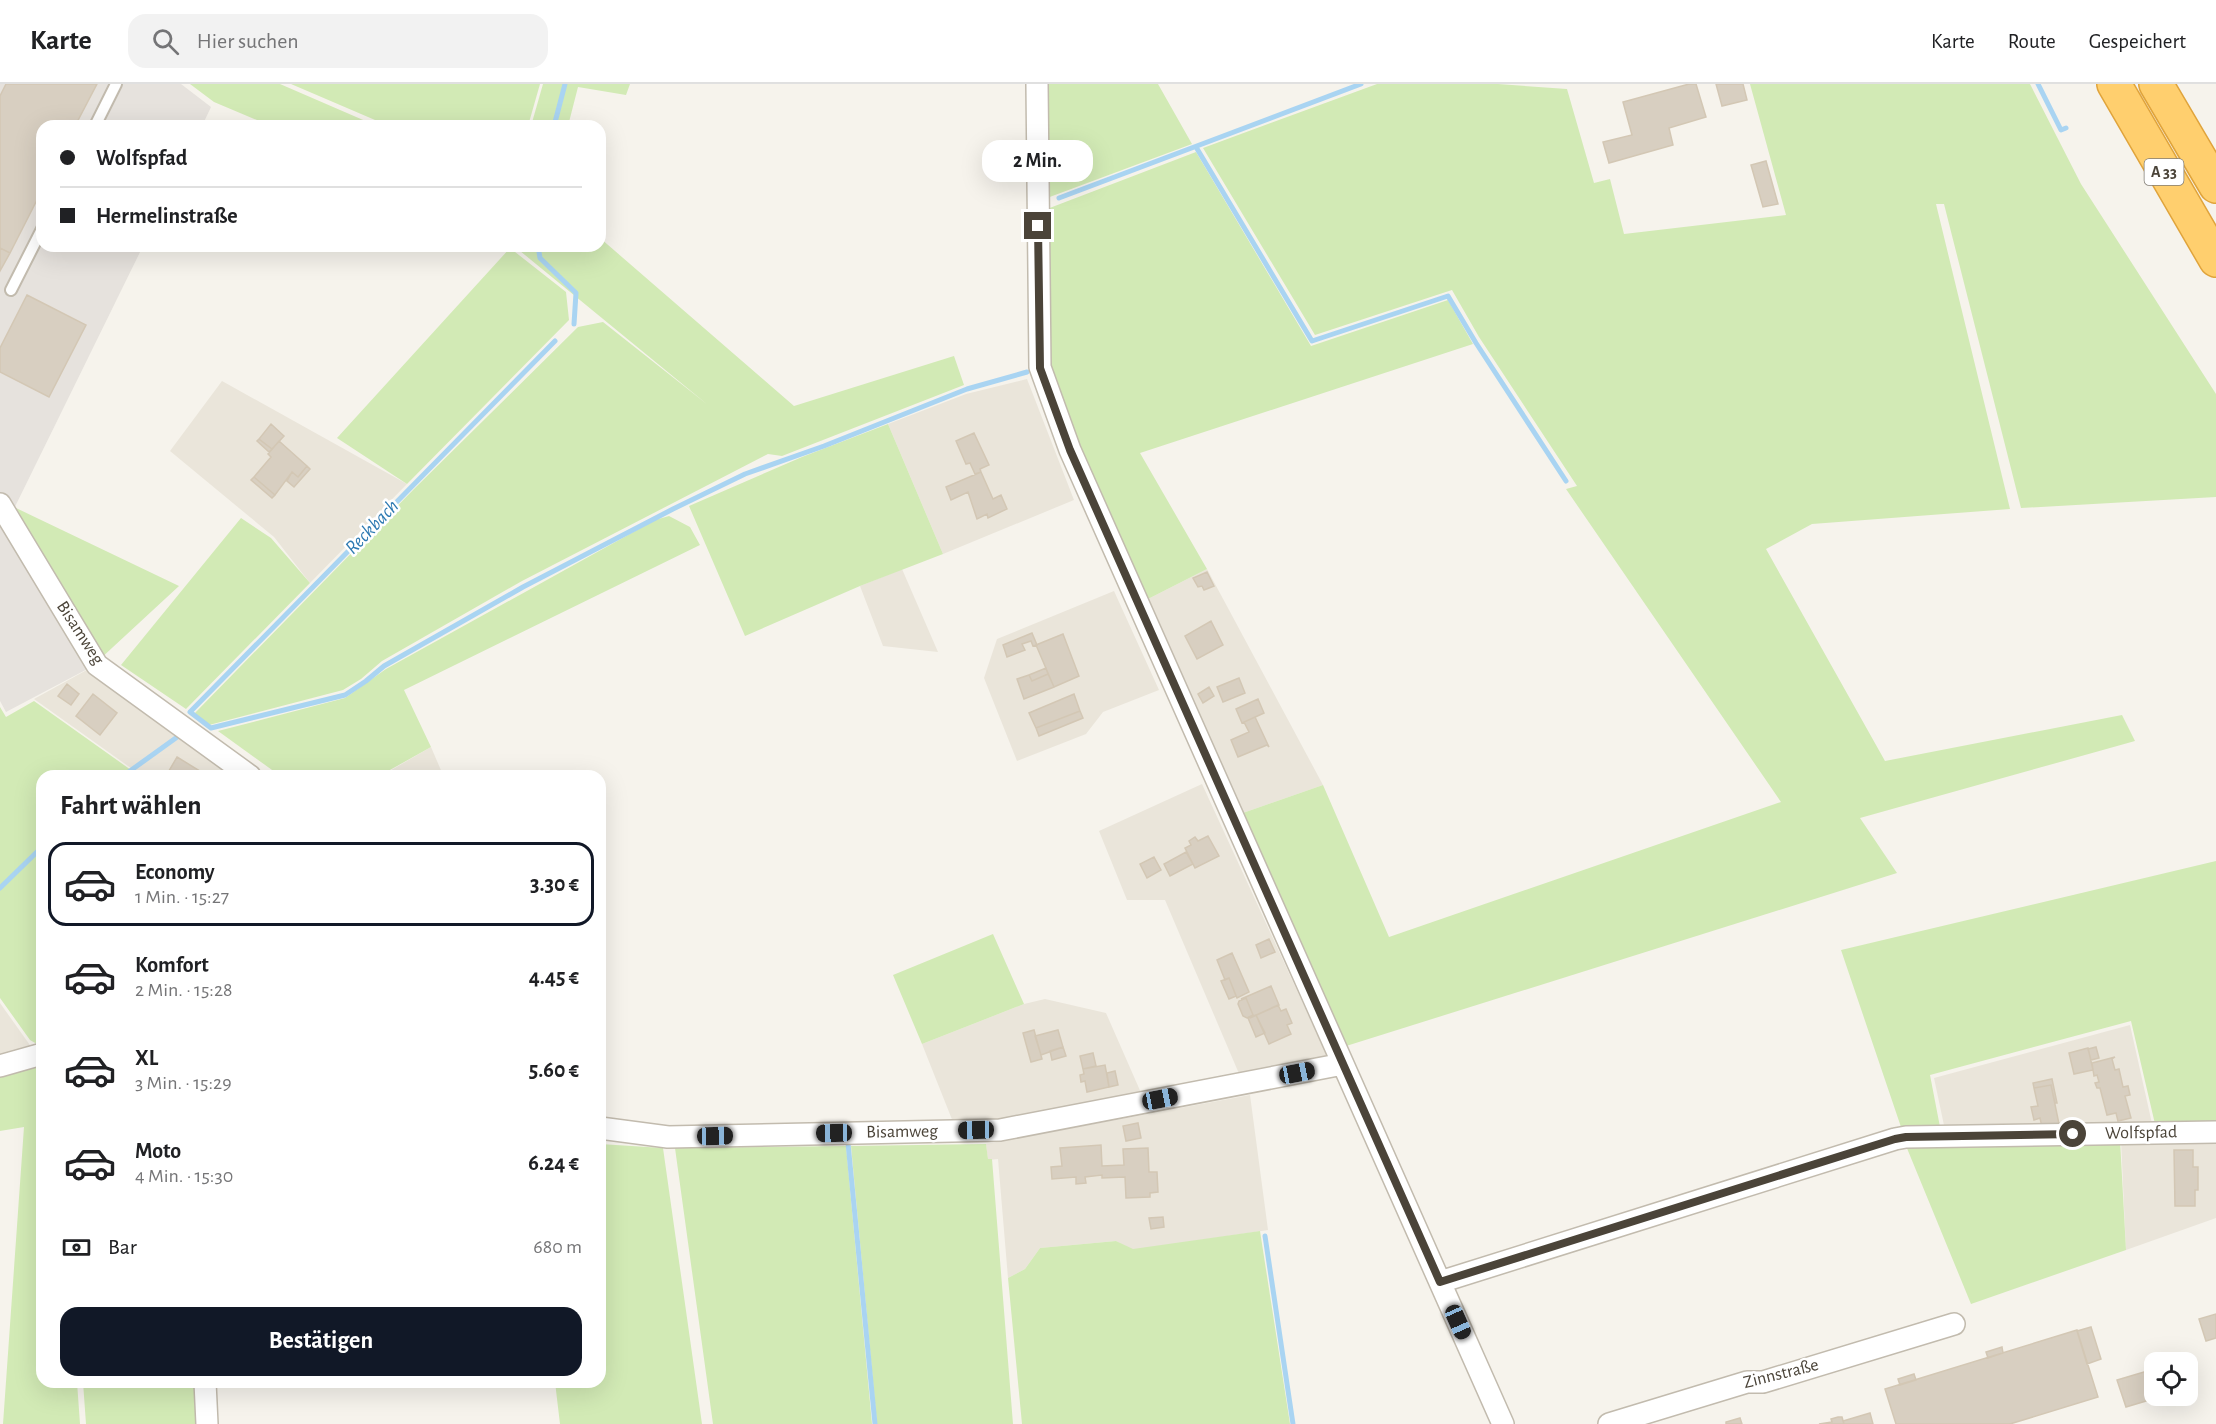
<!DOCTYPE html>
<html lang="de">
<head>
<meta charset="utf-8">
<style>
  body { margin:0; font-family:"Alegreya Sans",sans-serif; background:#f2f2f2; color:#202124; height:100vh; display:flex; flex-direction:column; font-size:22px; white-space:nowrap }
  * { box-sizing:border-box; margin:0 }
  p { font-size:20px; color:#757577 }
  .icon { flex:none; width:33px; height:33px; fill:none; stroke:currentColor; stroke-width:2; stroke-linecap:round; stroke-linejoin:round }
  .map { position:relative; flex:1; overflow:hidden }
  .details { position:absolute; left:36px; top:686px; width:570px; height:618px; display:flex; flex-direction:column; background:#fff; border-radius:18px; box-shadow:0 6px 24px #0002 }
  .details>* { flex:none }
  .banner { position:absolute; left:36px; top:36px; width:570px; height:132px; border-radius:18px; box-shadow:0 6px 24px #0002; display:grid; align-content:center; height:132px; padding:0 24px; background:#fff }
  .buttons { position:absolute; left:2144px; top:1268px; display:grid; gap:12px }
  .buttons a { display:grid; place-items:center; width:54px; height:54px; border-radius:12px; background:#fff; box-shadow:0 6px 24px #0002; font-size:30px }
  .end { position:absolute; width:27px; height:27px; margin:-14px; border:8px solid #4b4439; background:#fff; box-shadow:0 0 0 3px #fff }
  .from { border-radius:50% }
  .bubble { position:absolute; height:42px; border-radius:18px; background:#fff; box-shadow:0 6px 24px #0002; font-size:20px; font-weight:700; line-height:42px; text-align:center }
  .car { position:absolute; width:18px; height:36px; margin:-18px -9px; border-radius:8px; box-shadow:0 0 4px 2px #0007; background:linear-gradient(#222 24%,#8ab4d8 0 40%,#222 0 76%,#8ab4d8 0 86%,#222 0) }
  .banner b { display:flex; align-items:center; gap:21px; height:57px; font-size:22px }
  .banner b+b { border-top:2px solid #e0e0e0 }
  .banner i { width:15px; height:15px; background:#202124 }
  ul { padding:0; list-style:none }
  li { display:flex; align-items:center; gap:18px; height:84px; margin:0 12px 9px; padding:0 12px; border:3px solid transparent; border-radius:18px }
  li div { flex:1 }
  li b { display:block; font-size:22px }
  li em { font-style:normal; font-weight:700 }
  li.current { border-color:#111827 }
  li>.icon { width:54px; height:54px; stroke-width:1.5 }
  h2 { padding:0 24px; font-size:27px; line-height:72px }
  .pay { display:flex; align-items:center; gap:15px; height:66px; padding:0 24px; font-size:22px }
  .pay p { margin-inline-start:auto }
  .primary-button { display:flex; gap:12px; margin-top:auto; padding:12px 24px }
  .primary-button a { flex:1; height:69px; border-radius:18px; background:#111827; color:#fff; font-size:24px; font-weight:700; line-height:69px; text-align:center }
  header { display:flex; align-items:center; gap:36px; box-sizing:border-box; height:84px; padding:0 30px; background:#fff; border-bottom:2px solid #e0e0e0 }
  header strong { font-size:28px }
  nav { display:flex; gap:33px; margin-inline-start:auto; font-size:21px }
  .search { width:420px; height:54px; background:#f2f2f2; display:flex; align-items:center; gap:15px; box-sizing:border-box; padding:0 21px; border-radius:18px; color:#757577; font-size:22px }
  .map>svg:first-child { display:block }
  .residential { fill:#eae5da }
  .industrial { fill:#e6e2dd }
  .green { fill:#d2eab5 }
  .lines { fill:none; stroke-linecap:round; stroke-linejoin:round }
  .stream { stroke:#a9d4f2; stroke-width:5 }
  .building { fill:#d8cfc1; stroke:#d3c7b4; stroke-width:1.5 }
  .service-casing { stroke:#c2bbae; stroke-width:14 }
  .minor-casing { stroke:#c2bbae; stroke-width:24 }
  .motorway-casing { stroke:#e0a43c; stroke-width:36 }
  .service { stroke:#fff; stroke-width:10 }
  .minor { stroke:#fff; stroke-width:21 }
  .motorway { stroke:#ffcf6e; stroke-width:33 }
  .route { stroke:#4b4439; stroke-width:8 }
  .labels { text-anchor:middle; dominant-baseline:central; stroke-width:5; stroke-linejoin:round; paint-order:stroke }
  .shield { fill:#fff; stroke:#817c74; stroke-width:1.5 }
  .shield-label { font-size:16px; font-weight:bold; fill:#4b4439 }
  .street-label { font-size:18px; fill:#4b4439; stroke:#fff }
  .water-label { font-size:20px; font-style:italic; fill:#2e7ab2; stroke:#fff }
</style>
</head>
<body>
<header>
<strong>Karte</strong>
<div class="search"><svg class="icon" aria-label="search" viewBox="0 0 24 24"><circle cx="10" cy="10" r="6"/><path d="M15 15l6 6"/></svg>Hier suchen</div>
<nav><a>Karte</a><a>Route</a><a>Gespeichert</a></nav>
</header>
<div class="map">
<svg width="2216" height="1340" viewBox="0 0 2216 1340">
  <rect width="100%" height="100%" fill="#f6f3ec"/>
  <!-- residential -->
  <path class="residential" d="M1027,295L1074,416L943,470L888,340L966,310Z
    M222,297L407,400L310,499L274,453L170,367Z
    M902,485L938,568L883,562L860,502Z
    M1207,485L1323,701L1240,730L1146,516Z
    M1114,507L1159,606L1103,628L1086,650L1017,677L984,594L997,555Z
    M94,582L245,691H130L135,687L34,615Z
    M431,663L443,691L381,692Z
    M1202,700L1328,974L1240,992L1165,816H1127L1099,747Z
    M1045,915L1106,929L1142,1011L1001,1037L953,1038L922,960L1024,920Z
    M0,919L32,964L0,973Z
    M2130,941L2153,1044L1945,1046L1934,994Z
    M1250,1011L1268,1146L1133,1166L1116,1157L1040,1164L1025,1185L1008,1194L998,1075L988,1076L986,1060Z
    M2216,1054V1134L2126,1166L2121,1056Z"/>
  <!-- industrial -->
  <path class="industrial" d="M0,0H181L211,23L202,42H42V162H143L7,439L95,581L6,628L0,617Z"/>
  <!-- green -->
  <path class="green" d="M190,0H280L377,42H271L214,18Z
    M291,0H540L528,42H389Z
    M543,0H630L626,11L578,3L568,42H531Z
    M1046,0H1158L1192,60L1047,114Z
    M1377,0H1498L1567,5L1594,99L1610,95L1624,150L1786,131L1750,0H2030L2081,100L2216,310V413L2021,424L1944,120H1936L2010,425L1812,440L1766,465L1885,677L2122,631L2135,657L1860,734L1897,789L1343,963L1240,730L1323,701L1389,853L1781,718L1566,405L1577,402L1479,253L1452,206L1315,251L1203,64Z
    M1196,68L1311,262L1448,216L1473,260L1140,369L1207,485L1146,516L1088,386L1050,290L1047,125Z
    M600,154L794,322L954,272L964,301L782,372L768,370L522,497L382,577L361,595L343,606L209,641L194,630L414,405L578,243L603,238L708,321L514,162H600Z
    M510,164L566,208L569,236L407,400L337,354Z
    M888,340L943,470L860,502L745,552L689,422L802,373Z
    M16,424L179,502L99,576L12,433Z
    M669,432L690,443L700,461L404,606L431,663L381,691H279L218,647L345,614L386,585L655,436Z
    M241,434L271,454L310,499L186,625L121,581Z
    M34,617L131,686L124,691L42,692V963L30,956L0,914V623L6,633Z
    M2216,777V1039L2155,1040L2131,937L1930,991L1940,1043H1901L1841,866Z
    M993,850L1024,920L922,960L893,891Z
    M42,976V1298H77L80,1340H3L24,1043L0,1047V988Z
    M2120,1056L2126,1166L1971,1220L1904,1057Z
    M600,1060L663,1064L702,1340H560L555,1298H600Z
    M986,1060L988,1075H992L1013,1340H877L851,1062Z
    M846,1062L872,1340H713L675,1064Z
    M1260,1147L1290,1340H1022L1008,1194L1025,1185L1040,1164L1116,1157L1133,1165Z
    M83,1298H197L199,1340H86Z"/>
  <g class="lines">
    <!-- stream -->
    <path class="stream" d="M2038,0L2061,46L2066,44
      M554,42L565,0
      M1196,63L1312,257L1448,212L1476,259L1566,397
      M1059,114L1361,0
      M538,162L540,174L576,209L574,240
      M555,257L190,628L211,644L345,611L366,597L384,582L523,503L673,425L745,390L824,362L967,305L1027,288
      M123,692L180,651
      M0,804L42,763
      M848,1059L875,1340
      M1265,1152L1293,1340"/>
  </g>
  <!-- building -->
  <path class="building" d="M6,0H97L75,42H42V106L10,169L0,164V12Z
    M1689,0H1696L1706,33L1669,44L1673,61L1609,79L1603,58L1632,51L1623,18Z
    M1716,0H1743L1747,16L1722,22Z
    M1766,77L1778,120L1763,123L1751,81Z
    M0,164L10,169L0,187Z
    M27,211L86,241L49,313L0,288V264Z
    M271,340L284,352L272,365L259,355Z
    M974,349L989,381L980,385L981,388L975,390L970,379L966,380L956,357Z
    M259,355L272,365L269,368L257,357Z
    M279,357L307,382L298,393L292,388L275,411L254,393L271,373L268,370Z
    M307,382L310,385L294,403L287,397L292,388L298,393Z
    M981,388L993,415L1001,411L1007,425L988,434L987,430L977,435L968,408L951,416L946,403Z
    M254,393L275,411L272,414L251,396Z
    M1207,488L1214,502L1204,506L1202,502L1198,503L1193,494Z
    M1211,537L1223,561L1197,575L1185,552Z
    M1032,549L1037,561L1033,562L1031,557L1022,560L1025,566L1007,573L1003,561Z
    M1063,550L1079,592L1054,603L1036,561Z
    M1046,584L1048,590L1032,597L1029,591Z
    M1048,590L1054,603L1024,615L1017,595L1029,591L1032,597Z
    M1239,594L1245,609L1223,618L1217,603Z
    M67,600L79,610L71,621L58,612Z
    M1209,603L1214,612L1203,619L1198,610Z
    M93,610L117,629L100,651L76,632Z
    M1074,610L1080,627L1036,644L1029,629Z
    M1258,615L1264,629L1242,639L1236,625Z
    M1080,627L1083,634L1039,652L1036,644Z
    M1255,633L1269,663L1267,661L1238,673L1231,656L1249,648L1244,638Z
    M177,673L208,692H166Z
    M1208,752L1219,772L1195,784L1185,764L1191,761L1189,757L1195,753L1198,757Z
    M1186,768L1193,780L1170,792L1164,780Z
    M1154,773L1161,786L1147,794L1140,780Z
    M1269,855L1275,868L1261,874L1256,861Z
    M1232,869L1249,908L1237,914L1229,894L1225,896L1217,876Z
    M1229,894L1236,912L1229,915L1221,897Z
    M1271,902L1279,921L1250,934L1253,931L1246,914L1241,915Z
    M1246,914L1253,931L1247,934L1243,932L1238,920L1239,917Z
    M1278,921L1281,927L1286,925L1292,939L1287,941L1291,950L1269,960L1256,931Z
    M1256,931L1265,949L1256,953L1248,934Z
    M1034,946L1042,975L1031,978L1023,949Z
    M1058,946L1063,963L1041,971L1035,952Z
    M1063,963L1066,972L1052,976L1050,967Z
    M2096,963L2099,974L2091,976L2088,965Z
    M2088,964L2093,986L2074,990L2069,969Z
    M1093,969L1096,982L1083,985L1080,972Z
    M2115,973L2112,975L2115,986L2119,985L2123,1003L2128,1002L2130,1011L2125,1012L2131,1034L2118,1037L2116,1029L2107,1031L2100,1004H2097L2095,999L2099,998L2097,991L2094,992L2092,979Z
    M1105,981L1109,1003L1087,1008L1085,997L1081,998L1080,991L1084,990L1083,985Z
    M1115,987L1118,1001L1109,1003L1107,989Z
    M2052,995L2057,1019H2055L2051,1001L2034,1004L2033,999Z
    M2051,1001L2059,1040L2042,1043L2040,1034L2034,1036L2031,1023L2038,1022L2034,1004Z
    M1138,1039L1141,1054L1126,1057L1123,1042Z
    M1101,1061L1102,1082L1124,1081L1123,1065L1148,1064L1149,1088H1157L1158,1108L1150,1109V1113L1126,1114L1125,1093L1102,1094V1091L1085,1093L1086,1099L1076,1100V1093L1052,1095L1051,1083L1062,1082L1060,1064Z
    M2174,1066H2193V1083H2198V1106H2195V1122H2175Z
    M1163,1133L1164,1143L1151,1145L1149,1134Z
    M2216,1230V1254L2206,1257L2199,1235Z
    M2091,1243L2101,1275L2087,1280L2077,1247Z
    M2077,1246L2098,1313L2010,1340H1896L1885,1305Z
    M2002,1263L2003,1269L1988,1274L1986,1268Z
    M2154,1285V1311H2166L2126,1323L2117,1296Z
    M1914,1290L1916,1296L1900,1301L1898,1295Z
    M1870,1329L1873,1340H1844L1843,1337Z
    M1838,1333H1842L1844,1340H1819L1832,1338L1831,1335Z
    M1740,1334L1742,1340H1726V1338Z"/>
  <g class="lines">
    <!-- service casing -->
    <g class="service-casing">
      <path id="service" d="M95,42L116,0
        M11,206L42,145"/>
    </g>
    <!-- minor casing -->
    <g class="minor-casing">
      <path id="minor" d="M1037,0L1040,283L1070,366L1503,1340
        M0,420L97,581L250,692
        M0,982L42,970
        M600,1044L668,1053L1000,1046L1343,980
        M1440,1198L1895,1055L1906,1053L2216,1048
        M205,1298L207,1340
        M1609,1340L1747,1298H1763L1954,1240"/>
    </g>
    <!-- motorway casing -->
    <g class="motorway-casing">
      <path id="motorway" d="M2114,0L2216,176
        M2156,0L2216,102"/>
    </g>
    <!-- service -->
    <use href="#service" class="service"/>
    <!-- minor -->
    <use href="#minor" class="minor"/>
    <!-- motorway -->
    <use href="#motorway" class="motorway"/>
  </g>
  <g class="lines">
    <!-- route -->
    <path class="route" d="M1038,142L1040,284L1070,366L1440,1198L1895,1055L1906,1053L2073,1050"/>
  </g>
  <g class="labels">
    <!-- shield labels -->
    <rect class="shield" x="2144.5" y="75" width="39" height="26" rx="4.5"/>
    <g class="shield-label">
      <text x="2164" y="88">A 33</text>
    </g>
    <!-- street labels -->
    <g class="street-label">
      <text transform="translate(80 549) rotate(57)">Bisamweg</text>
      <text transform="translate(902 1048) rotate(-1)">Bisamweg</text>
      <text transform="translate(2141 1049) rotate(-1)">Wolfspfad</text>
      <text transform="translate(1781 1290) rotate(-14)">Zinnstraße</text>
    </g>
    <!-- water labels -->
    <g class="water-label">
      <text transform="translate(372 443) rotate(-46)">Reckbach</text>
    </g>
  </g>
</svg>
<div class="buttons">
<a><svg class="icon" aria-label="locate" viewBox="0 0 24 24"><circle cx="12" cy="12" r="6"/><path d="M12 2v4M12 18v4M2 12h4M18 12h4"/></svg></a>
</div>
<i class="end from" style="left:2073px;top:1050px"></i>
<i class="end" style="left:1038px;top:142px"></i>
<div class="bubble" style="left:982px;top:56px;width:111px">2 Min.</div>
<i class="car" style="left:1297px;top:989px;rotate:79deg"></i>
<i class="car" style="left:1160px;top:1015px;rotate:79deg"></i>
<i class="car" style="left:976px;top:1046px;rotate:269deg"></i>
<i class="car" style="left:834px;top:1049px;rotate:269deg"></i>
<i class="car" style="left:715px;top:1052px;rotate:89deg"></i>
<i class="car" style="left:1458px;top:1238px;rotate:156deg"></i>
<div class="banner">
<b><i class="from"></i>Wolfspfad</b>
<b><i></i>Hermelinstraße</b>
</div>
<section class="details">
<h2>Fahrt wählen</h2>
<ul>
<li class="current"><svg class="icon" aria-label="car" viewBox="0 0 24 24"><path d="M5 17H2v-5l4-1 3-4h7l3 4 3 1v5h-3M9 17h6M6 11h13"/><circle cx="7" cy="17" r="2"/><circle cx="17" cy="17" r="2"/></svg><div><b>Economy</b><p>1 Min. · 15:27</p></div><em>3.30 €</em></li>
<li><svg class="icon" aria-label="car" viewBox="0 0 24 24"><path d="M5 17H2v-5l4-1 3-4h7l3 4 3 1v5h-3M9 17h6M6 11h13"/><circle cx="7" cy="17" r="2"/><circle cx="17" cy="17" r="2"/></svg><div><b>Komfort</b><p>2 Min. · 15:28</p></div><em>4.45 €</em></li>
<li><svg class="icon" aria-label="car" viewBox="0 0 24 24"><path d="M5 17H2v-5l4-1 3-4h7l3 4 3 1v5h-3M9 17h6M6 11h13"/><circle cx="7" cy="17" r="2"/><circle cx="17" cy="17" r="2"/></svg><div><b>XL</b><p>3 Min. · 15:29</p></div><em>5.60 €</em></li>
<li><svg class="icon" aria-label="car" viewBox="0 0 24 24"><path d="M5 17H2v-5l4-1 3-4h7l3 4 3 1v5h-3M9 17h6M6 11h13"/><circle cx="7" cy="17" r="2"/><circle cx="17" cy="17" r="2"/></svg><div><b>Moto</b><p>4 Min. · 15:30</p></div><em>6.24 €</em></li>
</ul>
<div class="pay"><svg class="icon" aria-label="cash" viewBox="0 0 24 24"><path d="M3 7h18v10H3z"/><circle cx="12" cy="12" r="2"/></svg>Bar<p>680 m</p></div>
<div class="primary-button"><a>Bestätigen</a></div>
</section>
</div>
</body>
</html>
